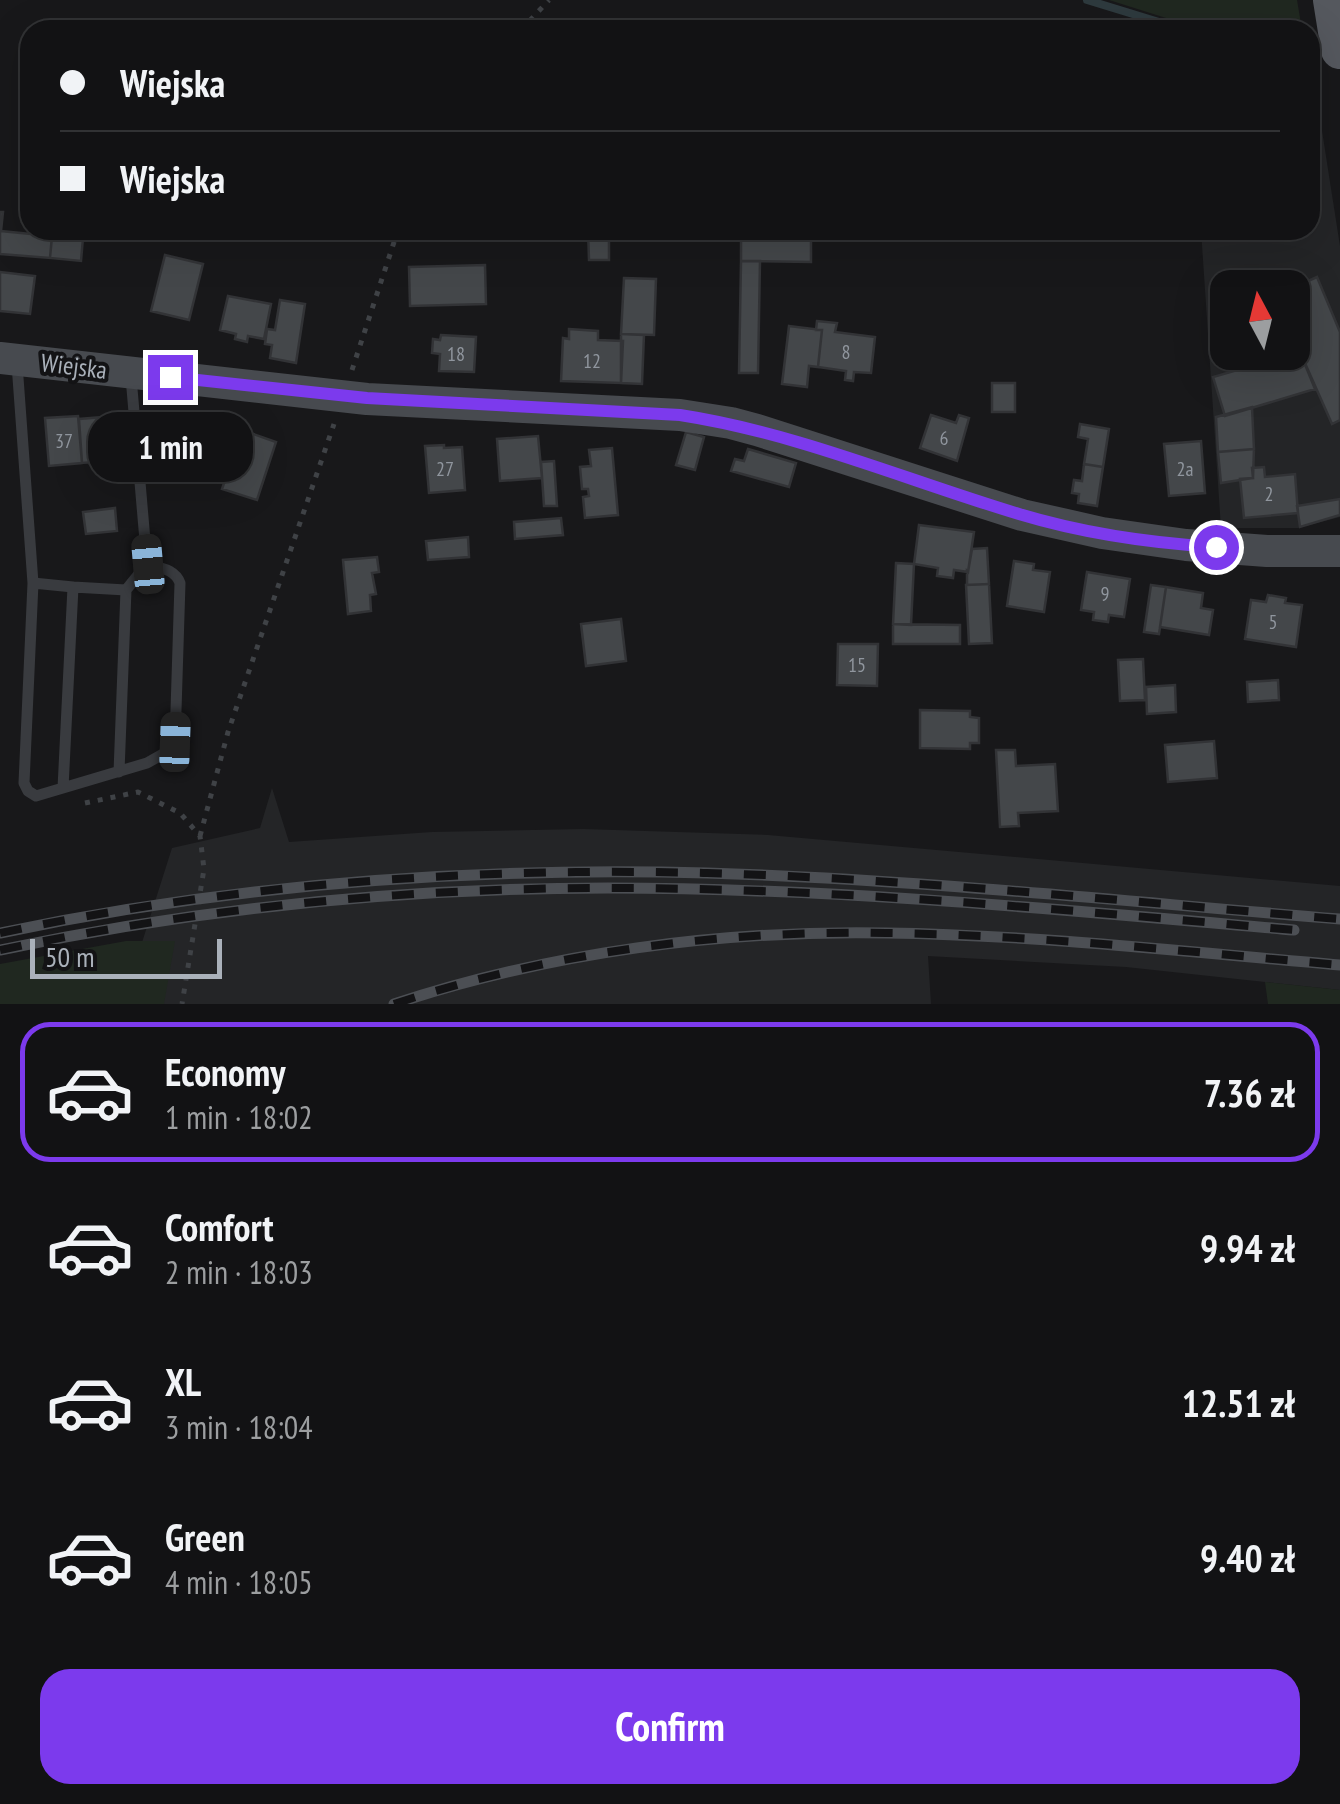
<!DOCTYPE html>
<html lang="en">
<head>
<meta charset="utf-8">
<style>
  body { margin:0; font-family:"PT Sans Narrow",sans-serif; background:#1f2022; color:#f1f3f6; height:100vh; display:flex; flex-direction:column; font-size:38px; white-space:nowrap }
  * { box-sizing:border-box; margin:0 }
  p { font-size:32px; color:#9c9ea0 }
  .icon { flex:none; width:55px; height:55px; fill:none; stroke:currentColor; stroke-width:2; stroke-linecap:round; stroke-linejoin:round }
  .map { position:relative; height:1004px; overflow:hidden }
  .side { display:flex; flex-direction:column; background:#121214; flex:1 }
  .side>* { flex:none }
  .top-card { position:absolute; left:20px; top:20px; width:1300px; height:220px; border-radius:30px; box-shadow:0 10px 40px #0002,0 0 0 2px #313234; display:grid; align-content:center; height:220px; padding:0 40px; background:#121214 }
  .needle { width:65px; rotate:353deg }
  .fabs { position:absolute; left:1210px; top:270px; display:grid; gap:20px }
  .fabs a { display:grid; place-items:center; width:100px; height:100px; border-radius:20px; background:#121214; box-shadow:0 10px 40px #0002,0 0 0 2px #313234; font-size:50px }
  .scale { position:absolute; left:30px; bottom:25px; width:192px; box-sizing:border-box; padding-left:10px; border:5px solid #aab1ba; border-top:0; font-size:28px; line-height:35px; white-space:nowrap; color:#aab1ba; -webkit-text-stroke:8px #131315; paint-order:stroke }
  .end { position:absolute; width:45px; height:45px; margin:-22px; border:12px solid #7c3aed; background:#fff; box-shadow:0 0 0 5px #fff }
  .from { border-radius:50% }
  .bubble { position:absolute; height:70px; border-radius:30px; background:#121214; box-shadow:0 10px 40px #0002,0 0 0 2px #313234; font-size:32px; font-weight:600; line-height:70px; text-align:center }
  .car { position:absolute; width:30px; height:60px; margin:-30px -15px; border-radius:12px; box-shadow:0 0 8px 2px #0007; background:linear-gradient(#222 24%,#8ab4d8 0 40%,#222 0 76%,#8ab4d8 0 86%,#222 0) }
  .top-card b { display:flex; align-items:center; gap:35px; height:95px; font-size:38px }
  .top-card b+b { border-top:2px solid #313234 }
  .top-card i { width:25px; height:25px; background:#f1f3f6 }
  ul { padding:18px 0 0; list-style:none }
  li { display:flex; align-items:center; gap:30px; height:140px; margin:0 20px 15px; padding:0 20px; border:5px solid transparent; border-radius:30px }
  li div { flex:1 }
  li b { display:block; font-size:38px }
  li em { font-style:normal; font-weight:600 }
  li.current { border-color:#7c3aed }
  li>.icon { width:90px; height:90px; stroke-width:1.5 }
  .cta { display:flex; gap:20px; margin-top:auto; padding:20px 40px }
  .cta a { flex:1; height:115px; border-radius:30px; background:#7c3aed; color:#fff; font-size:40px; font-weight:600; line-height:115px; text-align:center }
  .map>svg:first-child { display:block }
  .built { fill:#242527; fill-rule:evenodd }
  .green { fill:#202820 }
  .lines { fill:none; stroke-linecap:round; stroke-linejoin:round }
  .stream { stroke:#2e3a3e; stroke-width:8 }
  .building { fill:#44474a; stroke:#323336; stroke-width:2.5 }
  .path { stroke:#3f4246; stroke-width:5; stroke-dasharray:5 8; stroke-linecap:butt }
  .lane { stroke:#393b3f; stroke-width:11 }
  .secondary { stroke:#474a4f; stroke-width:32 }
  .primary { stroke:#55585e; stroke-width:38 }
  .rail-casing { stroke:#4c4f54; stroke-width:11 }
  .rail { stroke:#131315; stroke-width:8; stroke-dasharray:22; stroke-linecap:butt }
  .route { stroke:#7c3aed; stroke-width:12 }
  .labels { text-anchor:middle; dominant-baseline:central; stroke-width:8; stroke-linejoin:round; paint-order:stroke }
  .number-label { font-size:20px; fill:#90969e }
  .street-label { font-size:25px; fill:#aab1ba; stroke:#131315 }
</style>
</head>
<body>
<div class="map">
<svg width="1340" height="1004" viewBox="0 0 1340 1004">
  <rect width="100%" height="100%" fill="#18181a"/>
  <!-- built -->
  <path class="built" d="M1310,77L1317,80L1320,118L1340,246V517L1298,528H1221L1201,230H1310ZM1228,288H1292V352H1228Z
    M272,788L289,842L432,832L583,829L768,835L1340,886V990L1126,967L928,956L931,1004H120L125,996L172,848L260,828Z"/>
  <!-- green -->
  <path class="green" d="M1109,0H1297L1302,30H1204Z
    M126,941H175L164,1004H0V964Z
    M1265,982L1340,990V1004H1268Z"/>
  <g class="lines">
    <!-- stream -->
    <path class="stream" d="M1087,0L1185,30"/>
  </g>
  <!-- building -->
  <path class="building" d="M0,212H3L1,231L52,236L50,258L0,254Z
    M588,230H609V260H589Z
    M741,230L811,231V262L741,261Z
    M52,236L83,238L81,261L50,258Z
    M165,255L203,264L189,320L151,311Z
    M741,261H760L758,373H739Z
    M485,265L486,304L410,306L409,267Z
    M0,272L35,276L30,314L0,311Z
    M1317,277L1340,332V420L1332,424L1292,334V288Z
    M624,278L656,279L654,335L621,334Z
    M228,296L271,304L264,339L248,336L247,342L235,339L236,334L220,330Z
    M280,300L305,304L296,363L270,358L272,345L265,344L267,329L275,330Z
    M817,321L837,323L835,332L875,337L871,373L854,372L853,381L845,380L846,371L818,367L822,330H816Z
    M789,326L822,330L818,367L809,366L807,387L782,384Z
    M569,329L598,331V340L623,341L621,383L561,381L563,338L569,339Z
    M621,334L644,335L642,384L621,383Z
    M441,335L476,337L474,372L439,371L440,354L432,353L433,339L440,340Z
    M1300,352L1315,389L1225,416L1213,377Z
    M992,383H1015V412H992Z
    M1252,407L1254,449L1218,452L1216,417Z
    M931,415L956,423L959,415L969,418L957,461L920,448Z
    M78,416L82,463L49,466L45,418Z
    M115,416L119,460L82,463L79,419Z
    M1080,424L1109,429L1103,467L1084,464L1088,439L1078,437Z
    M198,425L202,474L162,477L158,428Z
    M242,430L276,442L257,500L222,489Z
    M686,432L704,437L695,470L676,465Z
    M538,436L542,478L500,481L497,439Z
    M1201,441L1205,493L1169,496L1164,444Z
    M444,445V448L462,447L465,490L429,493L425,446Z
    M612,448L618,515L585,518L583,497L589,496L588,489H582L580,467L591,466L589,450Z
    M748,449L796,463L789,487L731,471L735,459L744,461Z
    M1254,449L1253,478L1221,483L1218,452Z
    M554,461L557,506H544L541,462Z
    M1084,464L1103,467L1097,506L1078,503L1079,494L1072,493L1074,480L1082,481Z
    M1264,467L1265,477L1295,474L1298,513L1244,518L1240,479L1253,478L1252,468Z
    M1340,499V515L1300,527L1297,506Z
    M115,508L117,531L86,534L83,512Z
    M561,518L563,535L515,539L514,522Z
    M919,525L974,532L968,572L954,570L953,578L937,576L938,568L914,564Z
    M468,537L469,557L428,560L426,541Z
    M987,548L989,584L967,585V571L968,572L972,549Z
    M377,557L379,572L372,573L376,594L370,595L371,611L348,614L343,560Z
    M1014,561L1034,564L1033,570L1050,572L1044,612L1007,606Z
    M896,563L914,564L911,625L893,624Z
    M1087,572L1130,579L1124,617L1109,615L1108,622L1093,620L1094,612L1081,610Z
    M989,584L992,643L969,644L966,585Z
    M1151,585L1166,587L1159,634L1144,632Z
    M1166,587L1203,593L1201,608L1213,610L1209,635L1160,627Z
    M1268,595L1286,598L1285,603L1302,605L1296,647L1245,639L1251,600L1266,602Z
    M621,619L626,661L586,666L581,624Z
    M893,624L960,625V644H893Z
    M838,644H878L877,686L837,685Z
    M1143,659L1145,700L1120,701L1118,660Z
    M1278,680L1279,700L1248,702L1247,682Z
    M1175,685L1176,712L1147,714L1146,687Z
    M920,710L970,711V717L979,718V743H970V749L920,748Z
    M1214,741L1217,778L1168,782L1165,745Z
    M996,750H1015L1016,766L1055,764L1058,811L1018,813L1019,826L1000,827Z"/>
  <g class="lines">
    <!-- path -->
    <path class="path" d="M521,30L549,0
      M352,370L398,230
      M85,803L138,792L180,813L200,836L204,869L182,1004
      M200,836L228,732L334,424"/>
    <!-- lane -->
    <path class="lane" d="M17,364L33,583L24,783L28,791L36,796L147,763L170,750L175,742L180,583C175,569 160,568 147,564
      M33,583L73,587L63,788
      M73,587L126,590L147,564L131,377
      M119,772L126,590"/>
    <!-- secondary -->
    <path class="secondary" d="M0,358L367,399L680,415L731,423L757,430L1022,515L1102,533L1186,545L1267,551H1340"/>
    <!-- primary -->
    <path class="primary" d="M1332,0L1340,50"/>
    <!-- rail casing -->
    <g class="rail-casing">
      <path id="rail" d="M0,933C232,884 470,867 707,873C918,879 1129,902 1340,919
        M0,950C199,908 404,888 608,888C837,888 1066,910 1294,930
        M394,1004C551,952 721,930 886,933C1038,935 1189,952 1340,965"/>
    </g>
    <!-- rail -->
    <use href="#rail" class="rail"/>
  </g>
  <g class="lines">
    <!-- route -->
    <path class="route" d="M170,377L367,398L680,415C797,433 906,480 1019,514C1082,533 1150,543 1216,547"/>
  </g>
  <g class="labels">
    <!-- number labels -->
    <g class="number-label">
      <text x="846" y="352">8</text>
      <text x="456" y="354">18</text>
      <text x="592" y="361">12</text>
      <text x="944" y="438">6</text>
      <text x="64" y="441">37</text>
      <text x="445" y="469">27</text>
      <text x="1185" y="469">2a</text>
      <text x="1269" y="494">2</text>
      <text x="1105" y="594">9</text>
      <text x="1273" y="622">5</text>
      <text x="857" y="665">15</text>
    </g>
    <!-- street labels -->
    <g class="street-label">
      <text transform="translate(74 366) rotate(7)">Wiejska</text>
    </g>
  </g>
</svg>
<div class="fabs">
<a><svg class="needle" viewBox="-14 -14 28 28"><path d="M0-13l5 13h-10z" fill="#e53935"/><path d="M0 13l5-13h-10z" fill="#9c9ea0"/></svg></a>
</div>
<div class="scale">50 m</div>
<i class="end from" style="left:1216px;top:547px"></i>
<i class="end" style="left:170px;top:377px"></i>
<div class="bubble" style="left:88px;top:412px;width:165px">1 min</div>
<i class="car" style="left:148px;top:564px;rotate:355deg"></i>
<i class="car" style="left:175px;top:742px;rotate:2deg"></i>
<div class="top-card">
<b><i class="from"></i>Wiejska</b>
<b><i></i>Wiejska</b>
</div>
</div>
<section class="side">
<ul>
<li class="current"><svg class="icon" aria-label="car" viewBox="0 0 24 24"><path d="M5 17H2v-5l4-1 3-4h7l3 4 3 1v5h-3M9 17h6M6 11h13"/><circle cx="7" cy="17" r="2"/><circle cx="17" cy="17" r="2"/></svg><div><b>Economy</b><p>1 min · 18:02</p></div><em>7.36 zł</em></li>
<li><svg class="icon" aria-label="car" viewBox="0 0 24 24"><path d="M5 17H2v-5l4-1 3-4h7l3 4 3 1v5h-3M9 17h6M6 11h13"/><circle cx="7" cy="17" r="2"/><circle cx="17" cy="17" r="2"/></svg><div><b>Comfort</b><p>2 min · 18:03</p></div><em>9.94 zł</em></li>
<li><svg class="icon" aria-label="car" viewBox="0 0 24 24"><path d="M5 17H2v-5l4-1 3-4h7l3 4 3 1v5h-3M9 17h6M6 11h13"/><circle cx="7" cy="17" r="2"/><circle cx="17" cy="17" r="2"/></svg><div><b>XL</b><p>3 min · 18:04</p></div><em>12.51 zł</em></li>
<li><svg class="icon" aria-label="car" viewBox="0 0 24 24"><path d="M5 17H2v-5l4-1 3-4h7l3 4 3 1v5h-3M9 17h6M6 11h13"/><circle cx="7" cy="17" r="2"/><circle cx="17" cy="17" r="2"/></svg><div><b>Green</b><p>4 min · 18:05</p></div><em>9.40 zł</em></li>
</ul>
<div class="cta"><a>Confirm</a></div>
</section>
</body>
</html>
